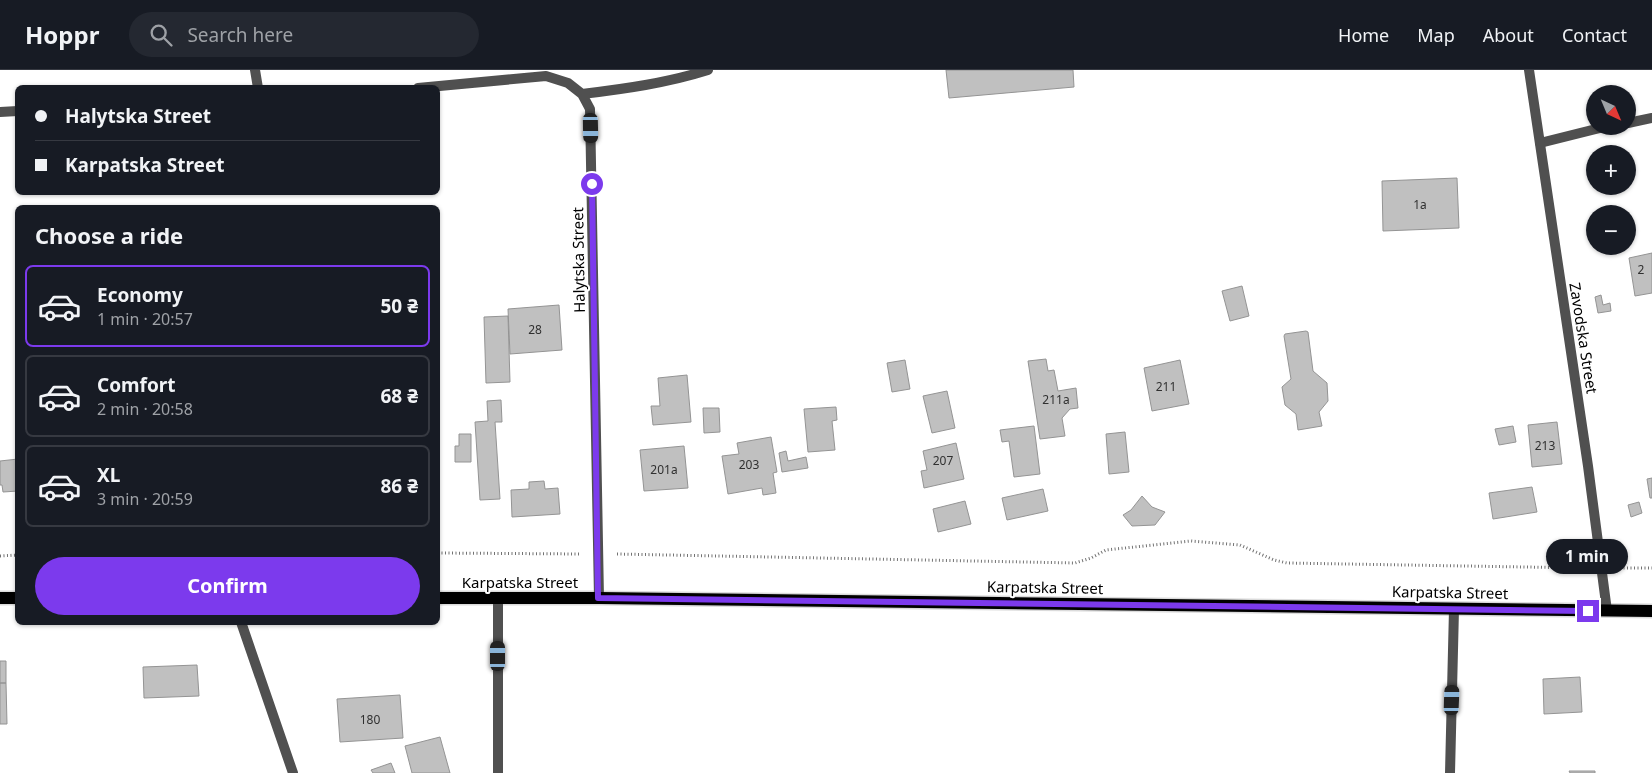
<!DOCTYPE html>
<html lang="en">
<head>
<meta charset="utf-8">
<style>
  body { margin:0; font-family:"Noto Sans",sans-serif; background:#242831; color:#f1f3f6; height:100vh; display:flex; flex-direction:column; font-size:19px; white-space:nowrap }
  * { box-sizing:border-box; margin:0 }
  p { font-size:16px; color:#9ea1a6 }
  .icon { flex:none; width:28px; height:28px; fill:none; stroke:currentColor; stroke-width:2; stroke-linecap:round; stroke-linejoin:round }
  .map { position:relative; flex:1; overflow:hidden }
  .panel { position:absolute; left:15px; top:135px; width:425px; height:420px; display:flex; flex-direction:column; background:#171b24; border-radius:8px; box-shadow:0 1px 4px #0004 }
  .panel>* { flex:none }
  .top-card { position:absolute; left:15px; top:15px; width:425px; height:110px; border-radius:8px; box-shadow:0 1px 4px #0004; display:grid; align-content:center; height:110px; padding:0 20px; background:#171b24 }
  .needle { width:32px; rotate:136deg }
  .buttons { position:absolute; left:1586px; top:15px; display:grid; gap:10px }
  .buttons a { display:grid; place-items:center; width:50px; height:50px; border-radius:50%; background:#171b24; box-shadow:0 1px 4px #0004; font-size:25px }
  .end { position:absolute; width:22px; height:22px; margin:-11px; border:6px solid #7c3aed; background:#fff; box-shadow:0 0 0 2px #fff }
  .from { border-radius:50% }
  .bubble { position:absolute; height:35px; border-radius:18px; background:#171b24; box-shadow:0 1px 4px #0004; font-size:16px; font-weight:700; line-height:35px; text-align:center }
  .car { position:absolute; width:15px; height:30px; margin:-15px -8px; border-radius:6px; box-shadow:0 0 4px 1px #0007; background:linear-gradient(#222 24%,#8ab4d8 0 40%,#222 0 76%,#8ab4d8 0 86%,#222 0) }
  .top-card b { display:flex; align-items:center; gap:18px; height:48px; font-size:19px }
  .top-card b+b { border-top:1px solid #363941 }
  .top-card i { width:12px; height:12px; background:#f1f3f6 }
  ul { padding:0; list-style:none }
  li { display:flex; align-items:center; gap:15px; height:82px; margin:0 10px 8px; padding:0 10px; border:2px solid #363941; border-radius:8px }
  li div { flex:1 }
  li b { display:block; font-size:19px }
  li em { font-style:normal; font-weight:700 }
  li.on { border-color:#7c3aed }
  li>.icon { width:45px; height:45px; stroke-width:1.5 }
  h2 { padding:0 20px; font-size:22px; line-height:60px }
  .action { display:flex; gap:10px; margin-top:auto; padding:10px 20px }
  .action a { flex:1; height:58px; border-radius:30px; background:#7c3aed; color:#fff; font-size:20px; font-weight:700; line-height:58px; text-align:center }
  header { display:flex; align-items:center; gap:30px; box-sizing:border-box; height:70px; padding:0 25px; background:#171b24; border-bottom:1px solid #363941 }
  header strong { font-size:24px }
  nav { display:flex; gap:28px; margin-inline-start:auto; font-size:18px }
  .search { width:350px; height:45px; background:#242831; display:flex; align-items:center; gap:12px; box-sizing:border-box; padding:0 18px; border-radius:28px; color:#9ea1a6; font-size:19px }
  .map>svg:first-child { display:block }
  .building { fill:#c0c0c0; stroke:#949494 }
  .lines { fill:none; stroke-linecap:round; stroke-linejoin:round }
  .primary-casing { stroke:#dbdbdb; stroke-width:15 }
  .path { stroke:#727272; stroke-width:3; stroke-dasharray:1 2.5; stroke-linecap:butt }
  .lane { stroke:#505050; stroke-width:10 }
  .street { stroke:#505050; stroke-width:10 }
  .primary { stroke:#000; stroke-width:12 }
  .route { stroke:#7c3aed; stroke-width:6 }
  .labels { text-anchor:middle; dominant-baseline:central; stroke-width:4; stroke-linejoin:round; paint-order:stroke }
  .number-label { font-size:12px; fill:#303030 }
  .street-label { font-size:15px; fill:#000; stroke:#fff }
</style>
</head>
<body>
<header>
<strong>Hoppr</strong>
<div class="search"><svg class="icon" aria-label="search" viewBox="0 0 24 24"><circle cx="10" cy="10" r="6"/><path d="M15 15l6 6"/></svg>Search here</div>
<nav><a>Home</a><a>Map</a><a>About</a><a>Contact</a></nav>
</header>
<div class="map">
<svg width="1652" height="703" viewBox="0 0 1652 703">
  <rect width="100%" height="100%" fill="#fff"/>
  <!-- building -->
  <path class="building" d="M946,0H1073L1074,17L949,28Z
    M1457,108L1459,158L1383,161L1382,111Z
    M1652,183V223L1635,226L1629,188Z
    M1242,216L1249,246L1230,251L1222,221Z
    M1601,225L1603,235L1610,233L1611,241L1598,243L1595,227Z
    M559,235L562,280L510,284L508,239Z
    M508,246L510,312L486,313L484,247Z
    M1306,261L1308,262L1313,301L1327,313L1328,331L1319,342L1322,356L1298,360L1296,344L1285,335L1282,317L1291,309L1284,266L1285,264Z
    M1046,289L1048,301L1054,300L1058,321L1076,318L1078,338L1070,339L1062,348L1065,366L1040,369L1028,291Z
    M905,290L910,319L892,322L887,293Z
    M1180,290L1189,334L1152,341L1144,298Z
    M687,305L691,352L653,355L651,336H660L658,308Z
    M947,321L955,358L932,363L923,326Z
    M501,330L502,352H495L500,429L480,430L475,352L488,351L487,331Z
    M836,337L837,350L832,351L835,380L808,382L804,339Z
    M703,338H719L720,362L704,363Z
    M1557,352L1562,394L1532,397L1528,355Z
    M1034,356L1040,404L1014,407L1009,371L1002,372L1000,360Z
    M1513,356L1516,372L1499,375L1495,359Z
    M1125,362L1129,402L1109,404L1106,364Z
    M459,364H471V392H455V376H459Z
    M771,367L777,402L773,403L776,423L763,425L762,418L728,424L722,386L739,384L737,373Z
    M956,373L964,409L924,418L921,401L927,400L923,381Z
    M684,376L688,418L644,421L640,380Z
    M786,381L788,391L806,387L808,398L782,402L779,383Z
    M18,389V421L3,422L2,415H0V391Z
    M1652,408V428H1650L1647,409Z
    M544,411L545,419L558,418L560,444L512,447L511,420L529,419V412Z
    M1532,417L1537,442L1493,449L1489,423Z
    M1043,419L1048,441L1007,450L1002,428Z
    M1142,426L1152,437L1165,442L1155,455L1132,456L1123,445L1131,440Z
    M965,431L971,454L938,462L933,439Z
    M1639,432L1642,443L1631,447L1628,435Z
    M0,591H6V613H0Z
    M197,595L199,626L144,628L143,597Z
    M1580,607L1582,642L1544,644L1543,609Z
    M0,613H6L7,654H0Z
    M400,625L403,668L340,672L337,629Z
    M440,667L450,703H412L405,676Z
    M391,693L395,703H373L371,700Z
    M1569,701H1595V703H1570Z"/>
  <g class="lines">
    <!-- primary casing -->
    <g class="primary-casing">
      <path id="primary" d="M0,528H18
        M438,528H599L1652,541"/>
    </g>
    <!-- path -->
    <path class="path" d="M438,483L581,484
      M617,484L1075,493L1091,488L1106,480L1191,471L1240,475L1274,490L1287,493L1584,498
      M0,486L18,485
      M1620,498H1652"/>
    <!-- lane -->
    <path class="lane" d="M1628,53L1652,48
      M1540,73L1608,56
      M498,528V703"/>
    <!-- street -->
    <path class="street" d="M255,0L258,18
      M1529,0L1588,396L1607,541
      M418,18L546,6L568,13L582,24L590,39L599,528
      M582,24C624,19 667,13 708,0
      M0,42L18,41
      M241,552L293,703
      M1450,703L1454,539"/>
    <!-- primary -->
    <use href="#primary" class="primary"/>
  </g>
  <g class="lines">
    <!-- route -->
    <path class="route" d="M592,114L598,528L1588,541"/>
  </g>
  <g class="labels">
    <!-- number labels -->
    <g class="number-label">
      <text x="1420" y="134">1а</text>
      <text x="1641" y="199">2</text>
      <text x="535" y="259">28</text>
      <text x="1166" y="316">211</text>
      <text x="1056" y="329">211а</text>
      <text x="1545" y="375">213</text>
      <text x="943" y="390">207</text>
      <text x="749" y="394">203</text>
      <text x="664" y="399">201а</text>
      <text x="370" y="649">180</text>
    </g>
    <!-- street labels -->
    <g class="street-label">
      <text transform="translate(578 190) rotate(-91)">Halytska Street</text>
      <text transform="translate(1584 268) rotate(81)">Zavodska Street</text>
      <text x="520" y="512">Karpatska Street</text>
      <text transform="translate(1045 517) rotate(1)">Karpatska Street</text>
      <text transform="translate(1450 522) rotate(1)">Karpatska Street</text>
    </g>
  </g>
</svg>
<div class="buttons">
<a><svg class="needle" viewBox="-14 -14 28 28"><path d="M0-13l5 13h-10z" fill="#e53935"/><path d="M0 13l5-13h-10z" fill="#9ea1a6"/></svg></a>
<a>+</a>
<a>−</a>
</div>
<i class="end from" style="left:592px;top:114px"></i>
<i class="end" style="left:1588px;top:541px"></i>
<div class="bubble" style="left:1546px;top:469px;width:82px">1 min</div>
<i class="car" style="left:591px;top:58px;rotate:179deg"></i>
<i class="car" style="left:498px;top:586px;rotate:0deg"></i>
<i class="car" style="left:1452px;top:630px;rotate:2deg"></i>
<div class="top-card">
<b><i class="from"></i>Halytska Street</b>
<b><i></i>Karpatska Street</b>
</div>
<section class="panel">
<h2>Choose a ride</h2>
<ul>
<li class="on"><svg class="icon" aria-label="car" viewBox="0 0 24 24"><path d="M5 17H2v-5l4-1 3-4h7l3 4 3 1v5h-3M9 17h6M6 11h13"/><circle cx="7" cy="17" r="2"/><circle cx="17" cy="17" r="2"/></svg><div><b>Economy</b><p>1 min · 20:57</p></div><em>50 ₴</em></li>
<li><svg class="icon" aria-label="car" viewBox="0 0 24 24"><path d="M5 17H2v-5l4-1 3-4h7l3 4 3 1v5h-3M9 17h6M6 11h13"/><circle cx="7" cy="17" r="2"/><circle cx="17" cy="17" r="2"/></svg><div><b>Comfort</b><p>2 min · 20:58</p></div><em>68 ₴</em></li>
<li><svg class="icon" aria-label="car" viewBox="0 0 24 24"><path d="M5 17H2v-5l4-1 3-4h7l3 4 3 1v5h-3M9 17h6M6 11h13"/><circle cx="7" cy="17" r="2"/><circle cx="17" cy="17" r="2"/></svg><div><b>XL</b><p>3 min · 20:59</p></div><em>86 ₴</em></li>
</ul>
<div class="action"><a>Confirm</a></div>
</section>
</div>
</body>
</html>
